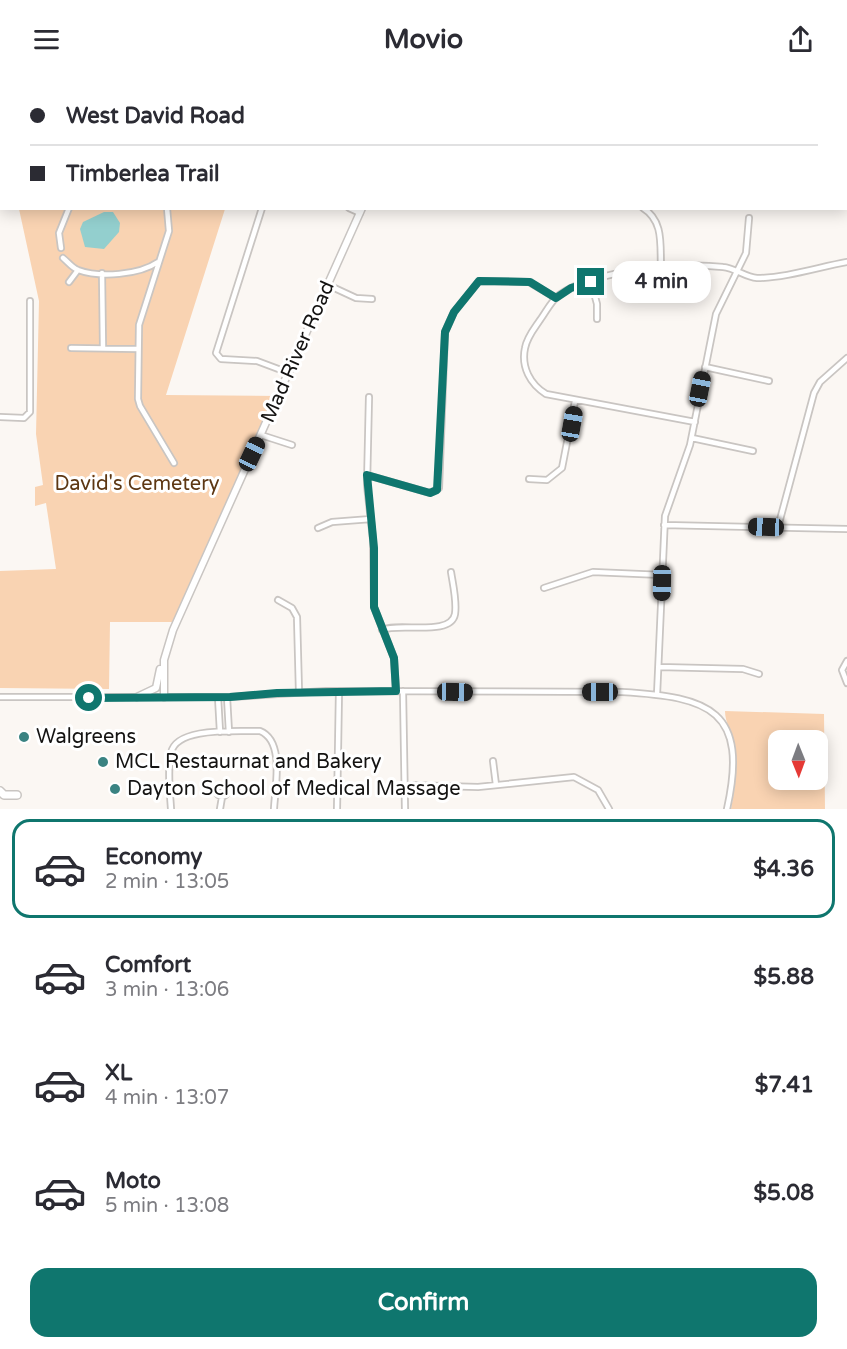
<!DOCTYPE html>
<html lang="en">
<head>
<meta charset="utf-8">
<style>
  body { margin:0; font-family:"Varela Round",sans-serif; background:#f2f2f3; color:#2b2b33; height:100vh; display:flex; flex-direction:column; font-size:22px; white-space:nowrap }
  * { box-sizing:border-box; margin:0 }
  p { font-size:20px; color:#7c7c81 }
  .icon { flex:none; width:33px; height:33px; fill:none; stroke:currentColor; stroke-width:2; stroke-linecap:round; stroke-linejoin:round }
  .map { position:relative; height:731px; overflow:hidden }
  .drawer { display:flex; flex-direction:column; background:#fff; flex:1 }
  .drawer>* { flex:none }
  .banner { position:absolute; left:0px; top:0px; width:848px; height:132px; box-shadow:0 3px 15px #0003; display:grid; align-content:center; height:132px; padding:0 30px; background:#fff }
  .needle { width:39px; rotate:179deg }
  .buttons { position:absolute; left:768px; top:652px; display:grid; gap:12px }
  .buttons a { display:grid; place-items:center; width:60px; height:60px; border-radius:12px; background:#fff; box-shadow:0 3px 15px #0003; font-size:30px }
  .end { position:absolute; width:27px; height:27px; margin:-14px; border:8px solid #0f766e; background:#fff; box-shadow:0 0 0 3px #fff }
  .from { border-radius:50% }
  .bubble { position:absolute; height:42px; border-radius:18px; background:#fff; box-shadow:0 3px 15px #0003; font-size:20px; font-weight:700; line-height:42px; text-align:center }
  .car { position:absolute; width:18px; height:36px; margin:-18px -9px; border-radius:8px; box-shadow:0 0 4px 2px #0007; background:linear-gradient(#222 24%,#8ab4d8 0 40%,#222 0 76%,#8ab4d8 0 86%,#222 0) }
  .banner b { display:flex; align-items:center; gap:21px; height:57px; font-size:22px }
  .banner b+b { border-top:2px solid #e1e1e2 }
  .banner i { width:15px; height:15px; background:#2b2b33 }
  ul { padding:10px 0 0; list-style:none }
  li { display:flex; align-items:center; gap:18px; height:99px; margin:0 12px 9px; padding:0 18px; border:3px solid transparent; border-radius:18px }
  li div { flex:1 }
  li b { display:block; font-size:22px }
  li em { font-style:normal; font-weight:700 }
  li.current { border-color:#0f766e }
  li>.icon { width:54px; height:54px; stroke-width:1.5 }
  .cta { display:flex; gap:12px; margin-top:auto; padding:12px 30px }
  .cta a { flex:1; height:69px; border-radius:18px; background:#0f766e; color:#fff; font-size:24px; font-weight:700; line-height:69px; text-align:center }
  header { display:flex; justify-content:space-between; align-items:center; height:78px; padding:0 30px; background:#fff; font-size:27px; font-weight:700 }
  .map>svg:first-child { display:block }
  .green { fill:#f9d3b2; fill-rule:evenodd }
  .water { fill:#93cfce }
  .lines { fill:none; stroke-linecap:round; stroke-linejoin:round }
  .street-casing { stroke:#c9c5c2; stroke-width:8 }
  .secondary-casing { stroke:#c9c5c2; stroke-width:9 }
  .primary-casing { stroke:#c9c5c2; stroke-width:10 }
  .street { stroke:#fff; stroke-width:4.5 }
  .secondary { stroke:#fff; stroke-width:6 }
  .primary { stroke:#fff; stroke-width:7 }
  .route { stroke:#0f766e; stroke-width:8 }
  .poi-dot { fill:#3a8382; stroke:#fff; stroke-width:2 }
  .labels { text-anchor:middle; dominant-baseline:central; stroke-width:6; stroke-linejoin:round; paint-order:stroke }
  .street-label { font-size:20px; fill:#141312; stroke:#fff }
  .park-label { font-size:20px; fill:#5d3713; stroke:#fff }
  .poi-label { font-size:20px; fill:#141312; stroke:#fff; text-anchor:start }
</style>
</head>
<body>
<header><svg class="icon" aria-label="menu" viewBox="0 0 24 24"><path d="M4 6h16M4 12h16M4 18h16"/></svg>Movio<svg class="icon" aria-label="share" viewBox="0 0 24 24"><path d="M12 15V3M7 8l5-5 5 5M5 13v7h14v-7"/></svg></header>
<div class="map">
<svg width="847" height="731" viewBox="0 0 847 731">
  <rect width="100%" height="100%" fill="#fbf7f3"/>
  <!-- green -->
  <path class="green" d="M19,131H225L166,317L278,318L176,544H110L109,611L0,610V493L56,491L46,425L35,428V409L43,407L36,356L39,223Z
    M725,633L824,636L825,731H731C735,710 738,686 734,665C732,653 725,645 725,633ZM778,663H818V702H778Z"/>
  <!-- water -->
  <path class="water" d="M104,134H113L120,145L119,154L104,171L85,169L80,151L83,144Z"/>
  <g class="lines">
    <!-- street casing -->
    <g class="street-casing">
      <path id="street" d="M72,0L74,2
        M239,2L240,0
        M560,2V0
        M624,2V0
        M167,130L169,153L139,247L138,321L140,328L174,385
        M262,130L216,275L221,281L257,283L289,295
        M349,130L360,135
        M643,130C664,143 660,167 661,189
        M61,170L59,155L69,130
        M63,180C68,184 72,190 78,192C100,200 139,197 158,184
        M102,195L103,270
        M69,204L78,192
        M591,204L597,226V241
        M328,207L356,220L372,221
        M71,270L138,271
        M705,289L769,303
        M369,319L367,407L373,461L374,529L394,580L396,613
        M0,339L24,340L30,334V223
        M695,344L546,316C530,306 521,289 525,270C527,259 534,251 540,242C546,234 551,223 559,217C594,192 681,184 723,189C735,190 745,199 757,200C786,200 819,189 847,184
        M261,357L292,367
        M692,360L753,373
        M367,397L430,415L439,410L445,254L454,234L479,203L529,204L556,220
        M529,401L547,402L562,390L575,323
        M664,447L847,451
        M778,449L814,315L820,304L847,280
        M318,450L332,444L371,441
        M544,510L593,494L662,497
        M278,522L292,530L297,539L299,614
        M382,552C399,544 451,559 455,536C457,523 453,507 451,494
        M847,583L842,592L847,605
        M659,589L743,591L759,596
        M403,613L405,731
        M657,617L665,438L690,367L716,236L746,175L749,140
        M0,619H230L326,613L622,614C710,619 749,632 727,731
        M218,619L220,654
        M227,619L229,654
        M493,683L496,707
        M406,707L478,709L574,699L598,712L609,731
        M216.5 713a5.5 5.5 0 1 1 11 0a5.5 5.5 0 1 1-11 0Z
        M171,731C170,714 167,692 171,675C176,648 238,654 260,653C285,663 275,709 274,731
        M220,731L222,719
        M337,731L339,613"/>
    </g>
    <!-- secondary casing -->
    <g class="secondary-casing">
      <path id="secondary" d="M404,2V0
        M137,619L156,610L160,591
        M164,619V582L173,552L362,130"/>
    </g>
    <!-- primary casing -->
    <g class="primary-casing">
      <path id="primary" d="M0,713L4,717H17"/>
    </g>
    <!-- street -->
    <use href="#street" class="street"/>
    <!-- secondary -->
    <use href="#secondary" class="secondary"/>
    <!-- primary -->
    <use href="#primary" class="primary"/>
  </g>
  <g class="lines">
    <!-- route -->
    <path class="route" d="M89,620L230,619L277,615L396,613L394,580L374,529V470L367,397L430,415L437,412L445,254L454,234L479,203L530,204L556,220L571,210L591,204"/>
  </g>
  <!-- markers -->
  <g class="poi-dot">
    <circle cx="24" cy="659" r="6"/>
    <circle cx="103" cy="684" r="6"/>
    <circle cx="115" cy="711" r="6"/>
  </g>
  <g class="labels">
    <!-- street labels -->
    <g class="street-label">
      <text transform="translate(298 274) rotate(-66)">Mad River Road</text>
    </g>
    <!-- park labels -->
    <g class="park-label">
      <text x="137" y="406">David's Cemetery</text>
    </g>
    <!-- poi labels -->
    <g class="poi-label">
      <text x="36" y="659">Walgreens</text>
      <text x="115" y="684">MCL Restaurnat and Bakery</text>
      <text x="127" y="711">Dayton School of Medical Massage</text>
    </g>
  </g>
</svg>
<div class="buttons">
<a><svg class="needle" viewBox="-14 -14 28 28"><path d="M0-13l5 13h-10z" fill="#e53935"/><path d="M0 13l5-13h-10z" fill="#7c7c81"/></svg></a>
</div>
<i class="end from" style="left:89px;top:620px"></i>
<i class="end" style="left:591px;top:204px"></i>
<div class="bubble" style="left:612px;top:183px;width:99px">4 min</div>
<i class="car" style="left:700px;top:311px;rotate:11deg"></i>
<i class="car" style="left:572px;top:346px;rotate:10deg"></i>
<i class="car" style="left:252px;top:376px;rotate:25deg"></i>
<i class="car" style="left:766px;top:449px;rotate:272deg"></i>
<i class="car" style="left:662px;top:505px;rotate:181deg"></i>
<i class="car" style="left:455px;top:614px;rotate:91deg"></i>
<i class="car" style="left:600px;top:614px;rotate:270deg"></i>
<div class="banner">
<b><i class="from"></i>West David Road</b>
<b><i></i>Timberlea Trail</b>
</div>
</div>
<section class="drawer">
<ul>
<li class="current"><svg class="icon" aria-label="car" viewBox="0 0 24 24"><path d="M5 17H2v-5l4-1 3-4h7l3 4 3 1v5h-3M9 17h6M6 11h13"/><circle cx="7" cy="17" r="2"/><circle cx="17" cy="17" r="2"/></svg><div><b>Economy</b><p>2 min · 13:05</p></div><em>$4.36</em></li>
<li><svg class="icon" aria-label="car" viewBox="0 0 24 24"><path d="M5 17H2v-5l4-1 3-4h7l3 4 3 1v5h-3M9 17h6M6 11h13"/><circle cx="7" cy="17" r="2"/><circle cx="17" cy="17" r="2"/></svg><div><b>Comfort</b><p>3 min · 13:06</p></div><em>$5.88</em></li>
<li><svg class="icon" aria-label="car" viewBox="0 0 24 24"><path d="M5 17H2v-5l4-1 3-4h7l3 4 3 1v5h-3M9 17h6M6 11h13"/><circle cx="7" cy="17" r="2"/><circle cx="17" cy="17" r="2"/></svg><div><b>XL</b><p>4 min · 13:07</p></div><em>$7.41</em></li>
<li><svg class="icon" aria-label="car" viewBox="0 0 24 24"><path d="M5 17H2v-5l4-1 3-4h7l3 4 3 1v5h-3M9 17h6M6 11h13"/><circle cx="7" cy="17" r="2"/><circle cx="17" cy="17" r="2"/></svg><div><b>Moto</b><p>5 min · 13:08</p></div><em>$5.08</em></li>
</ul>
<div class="cta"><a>Confirm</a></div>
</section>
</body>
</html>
